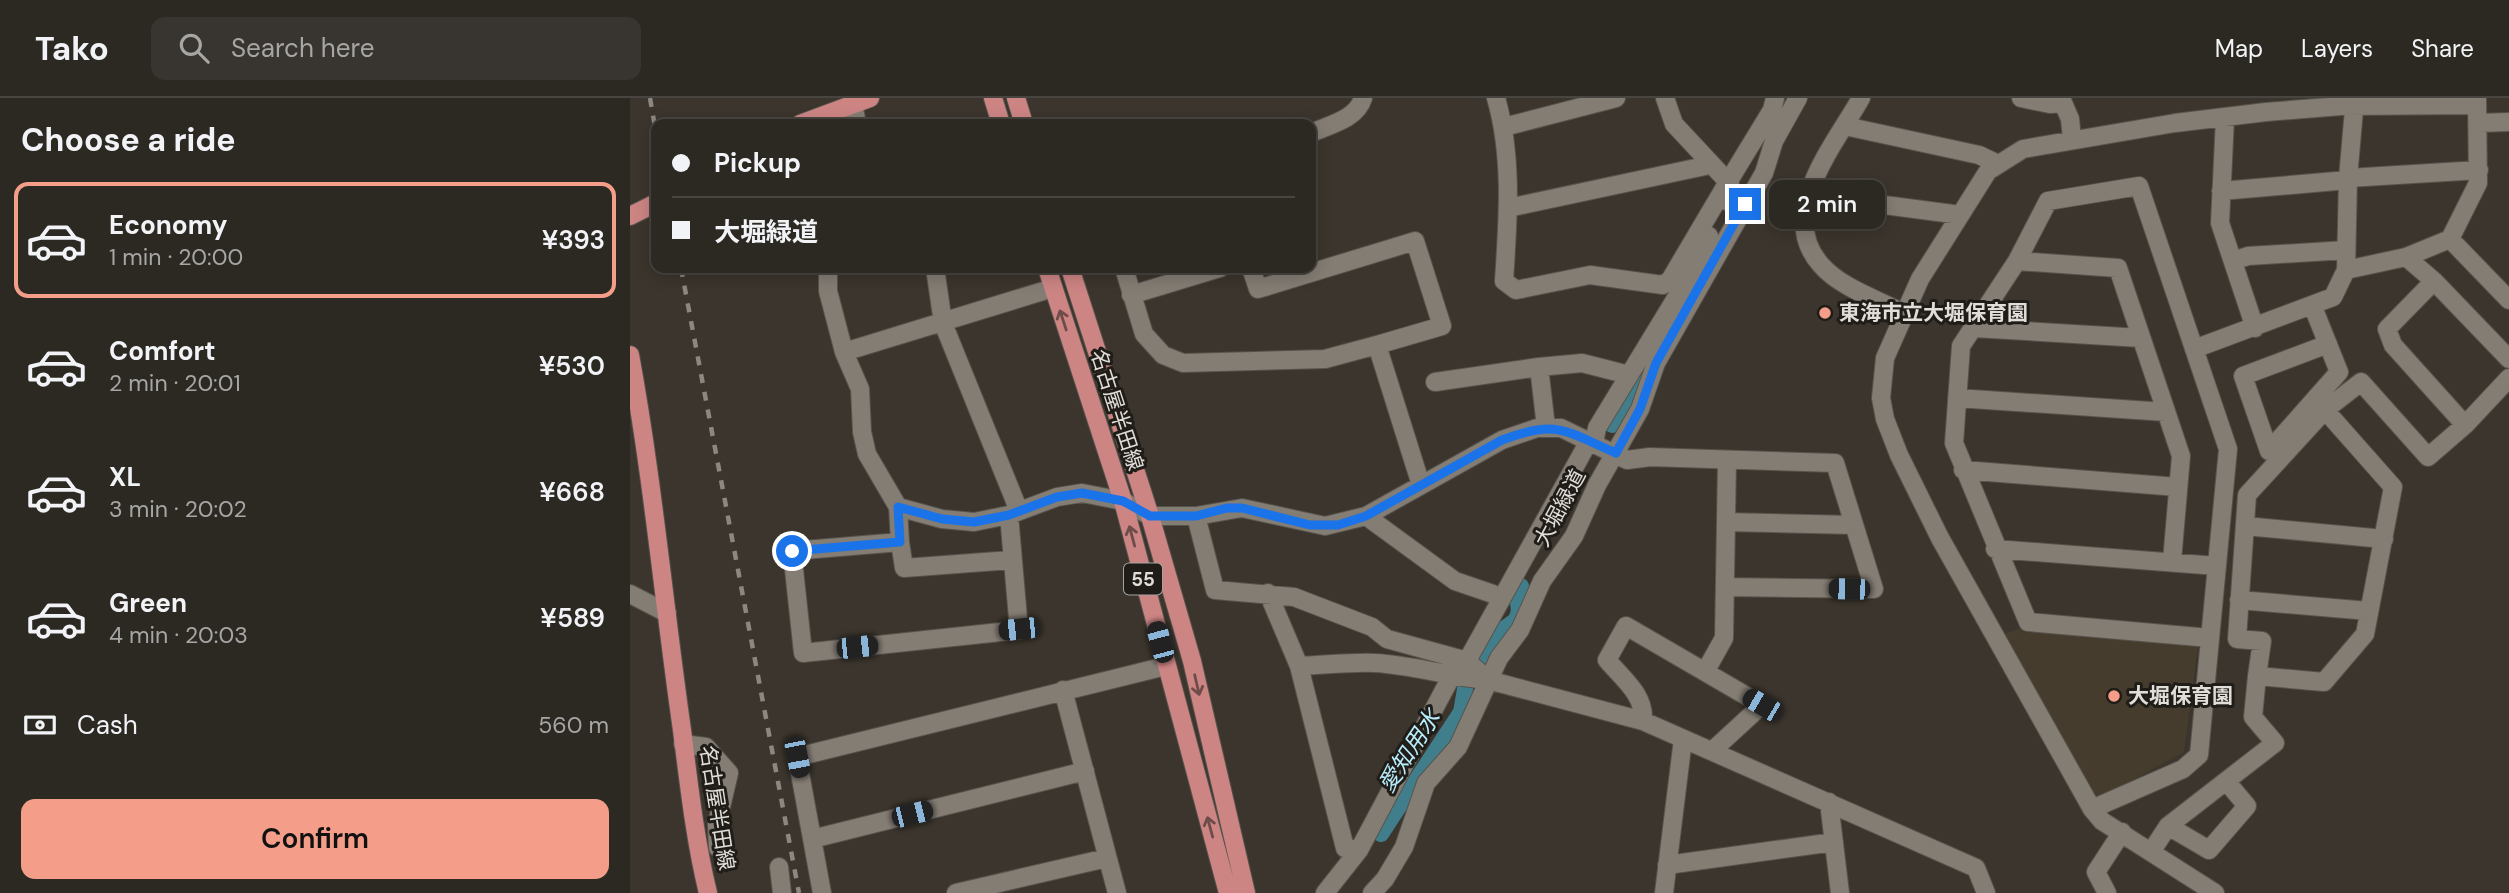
<!DOCTYPE html>
<html lang="en">
<head>
<meta charset="utf-8">
<style>
  body { margin:0; font-family:"DM Sans","Noto Sans JP",sans-serif; background:#38342f; color:#f1f3f6; height:100vh; display:flex; flex-direction:column; font-size:26px; white-space:nowrap }
  * { box-sizing:border-box; margin:0 }
  p { font-size:23px; color:#a6a6a5 }
  .icon { flex:none; width:38px; height:38px; fill:none; stroke:currentColor; stroke-width:2; stroke-linecap:round; stroke-linejoin:round }
  .map { position:relative; flex:1; overflow:hidden }
  .sheet { display:flex; flex-direction:column; background:#2c2822; width:630px }
  .sheet>* { flex:none }
  .hud { position:absolute; left:21px; top:21px; width:665px; height:154px; border-radius:14px; box-shadow:0 4px 18px #0003,0 0 0 2px #484440; display:grid; align-content:center; height:154px; padding:0 21px; background:#2c2822 }
  .end { position:absolute; width:32px; height:32px; margin:-16px; border:9px solid #1a73e8; background:#fff; box-shadow:0 0 0 4px #fff }
  .from { border-radius:50% }
  .bubble { position:absolute; height:49px; border-radius:14px; background:#2c2822; box-shadow:0 4px 18px #0003,0 0 0 2px #484440; font-size:23px; font-weight:600; line-height:49px; text-align:center }
  .car { position:absolute; width:21px; height:42px; margin:-21px -10px; border-radius:9px; box-shadow:0 0 5px 2px #0007; background:linear-gradient(#222 24%,#8ab4d8 0 40%,#222 0 76%,#8ab4d8 0 86%,#222 0) }
  .hud b { display:flex; align-items:center; gap:24px; height:66px; font-size:26px }
  .hud b+b { border-top:2px solid #484440 }
  .hud i { width:18px; height:18px; background:#f1f3f6 }
  ul { padding:0; list-style:none }
  li { display:flex; align-items:center; gap:21px; height:116px; margin:0 14px 10px; padding:0 7px; border:4px solid transparent; border-radius:14px }
  li div { flex:1 }
  li b { display:block; font-size:26px }
  li em { font-style:normal; font-weight:600 }
  li.on { border-color:#f49e89 }
  li>.icon { width:63px; height:63px; stroke-width:1.5 }
  h2 { padding:0 21px; font-size:32px; line-height:84px }
  .pay { display:flex; align-items:center; gap:18px; height:77px; padding:0 21px; font-size:26px }
  .pay p { margin-inline-start:auto }
  .action { display:flex; gap:14px; margin-top:auto; padding:14px 21px }
  .action a { flex:1; height:80px; border-radius:14px; background:#f49e89; color:#111; font-size:28px; font-weight:600; line-height:80px; text-align:center }
  header { display:flex; align-items:center; gap:42px; box-sizing:border-box; height:98px; padding:0 35px; background:#2c2822; border-bottom:2px solid #484440 }
  header strong { font-size:33px }
  nav { display:flex; gap:38px; margin-inline-start:auto; font-size:24px }
  .search { width:490px; height:63px; background:#38342f; display:flex; align-items:center; gap:18px; box-sizing:border-box; padding:0 24px; border-radius:14px; color:#a6a6a5; font-size:26px }
  main { display:flex; flex:1; min-height:0 }
  .map>svg:first-child { display:block }
  .built { fill:#463c2e }
  .lines { fill:none; stroke-linecap:round; stroke-linejoin:round }
  .canal { stroke:#417e8c; stroke-width:16 }
  .minor-casing { stroke:#57534c; stroke-width:20 }
  .major-casing { stroke:#57534c; stroke-width:20 }
  .minor { stroke:#847d74; stroke-width:18 }
  .major { stroke:#cd8584; stroke-width:18 }
  .rail { stroke:#8c8780; stroke-width:4.5; stroke-dasharray:9 9; stroke-linecap:butt }
  .oneway { stroke:#6e4c49 }
  .route { stroke:#1a73e8; stroke-width:9 }
  .poi-dot { fill:#f49e89; stroke:#201d19; stroke-width:2.5 }
  .labels { text-anchor:middle; dominant-baseline:central; stroke-width:6; stroke-linejoin:round; paint-order:stroke }
  .shield { fill:#201d19; stroke:#a7a39f; stroke-width:2 }
  .shield-label { font-size:19px; font-weight:bold; fill:#e1ddd8 }
  .poi-label { font-size:21px; font-weight:bold; fill:#e1ddd8; stroke:#201d19; text-anchor:start }
  .street-label { font-size:21px; fill:#e1ddd8; stroke:#201d19 }
  .water-label { font-size:23px; font-style:italic; fill:#b8eefc; stroke:#201d19 }
</style>
</head>
<body>
<header>
<strong>Tako</strong>
<div class="search"><svg class="icon" aria-label="search" viewBox="0 0 24 24"><circle cx="10" cy="10" r="6"/><path d="M15 15l6 6"/></svg>Search here</div>
<nav><a>Map</a><a>Layers</a><a>Share</a></nav>
</header>
<main>
<section class="sheet">
<h2>Choose a ride</h2>
<ul>
<li class="on"><svg class="icon" aria-label="car" viewBox="0 0 24 24"><path d="M5 17H2v-5l4-1 3-4h7l3 4 3 1v5h-3M9 17h6M6 11h13"/><circle cx="7" cy="17" r="2"/><circle cx="17" cy="17" r="2"/></svg><div><b>Economy</b><p>1 min · 20:00</p></div><em>¥393</em></li>
<li><svg class="icon" aria-label="car" viewBox="0 0 24 24"><path d="M5 17H2v-5l4-1 3-4h7l3 4 3 1v5h-3M9 17h6M6 11h13"/><circle cx="7" cy="17" r="2"/><circle cx="17" cy="17" r="2"/></svg><div><b>Comfort</b><p>2 min · 20:01</p></div><em>¥530</em></li>
<li><svg class="icon" aria-label="car" viewBox="0 0 24 24"><path d="M5 17H2v-5l4-1 3-4h7l3 4 3 1v5h-3M9 17h6M6 11h13"/><circle cx="7" cy="17" r="2"/><circle cx="17" cy="17" r="2"/></svg><div><b>XL</b><p>3 min · 20:02</p></div><em>¥668</em></li>
<li><svg class="icon" aria-label="car" viewBox="0 0 24 24"><path d="M5 17H2v-5l4-1 3-4h7l3 4 3 1v5h-3M9 17h6M6 11h13"/><circle cx="7" cy="17" r="2"/><circle cx="17" cy="17" r="2"/></svg><div><b>Green</b><p>4 min · 20:03</p></div><em>¥589</em></li>
</ul>
<div class="pay"><svg class="icon" aria-label="cash" viewBox="0 0 24 24"><path d="M3 7h18v10H3z"/><circle cx="12" cy="12" r="2"/></svg>Cash<p>560 m</p></div>
<div class="action"><a>Confirm</a></div>
</section>
<div class="map">
<svg width="1879" height="795" viewBox="0 0 1879 795">
  <rect width="100%" height="100%" fill="#3b352d"/>
  <!-- built -->
  <path class="built" d="M1393,529L1569,542L1554,654L1467,701L1371,537Z"/>
  <g class="lines">
    <!-- canal -->
    <path class="canal" d="M982,327L1024,257
      M851,562L864,538L886,522L889,513L887,497L891,488
      M751,736L831,614L835,591"/>
    <!-- minor casing -->
    <g class="minor-casing">
      <path id="minor" d="M222,0L227,26
        M866,0C883,59 878,122 874,183L886,192L960,177L1033,187L1040,182L1092,94
        M1035,0L1044,26L1100,86
        M1231,0C1206,45 1145,116 1191,167C1211,190 1249,202 1275,216
        M1391,0L1420,6L1433,5
        M1431,0L1440,21L1442,41
        M1595,20L1590,125L1625,230
        M1849,25L1879,24
        M1215,28L1349,57L1368,66
        M874,29L986,0
        M681,35C699,27 727,21 733,0
        M1718,80L1849,72
        M1591,93L1718,82
        M1178,97L1323,116L1328,120
        M1096,103L1098,99L1092,94L1142,12L1145,0
        M878,110L1075,68L1079,64
        M1820,141L1879,202
        M1776,159L1804,183L1879,261
        M1387,163L1488,170L1551,358L1542,463
        M1603,163L1618,158L1716,152
        M198,170V193L214,254L230,291L232,334L237,356L268,409L270,444L162,453L173,555L389,532L379,417
        M305,170L313,225L389,413
        M494,170L514,236L533,257L553,265L695,261L747,247
        M621,170L628,191L785,143L812,228L747,247L791,387
        M1716,172L1776,159L1820,141L1848,85L1847,0
        M1804,183L1757,231L1763,247L1835,327
        M501,197L590,170
        M1683,209L1709,274L1639,353L1613,278L1698,246
        M1344,230L1511,240
        M1564,251L1703,199L1716,172L1718,80L1725,0
        M214,254L423,190
        M909,269L952,265L999,277
        M805,284L909,269L916,329
        M1327,300L1536,314
        M1695,312L1763,389L1735,536L1694,584L1627,578L1632,543L1607,541L1617,397L1695,312L1731,284L1798,359L1835,327L1879,280
        M964,345L967,330L1054,187L1079,138
        M1333,372L1548,389
        M268,409L312,421L344,424L379,417L427,399L452,395L493,403L520,418H566L612,410L695,428L736,418L872,342L907,330H931L997,362L1020,359L1205,365L1244,491L1095,489
        M566,418L585,492L664,499L742,529L757,541L837,563L858,582C819,579 784,567 745,565C720,564 694,567 669,568
        M736,418L825,483L863,496
        M1096,424L1224,427
        M1615,428L1754,441
        M270,444L274,470L381,462
        M1365,451L1587,468
        M638,495L669,568L715,750L729,752
        M0,496L37,515
        M1609,502L1739,513
        M837,563L959,343
        M1075,574L1094,540L1097,363
        M858,582L1013,623L1346,770L1356,795
        M433,592L487,795
        M1013,623C1015,597 993,581 977,562L996,528L1132,607L1082,653
        M53,646L76,649L99,675L87,726L88,750
        M1596,683L1645,645L1623,619L1627,578
        M1199,704L1210,795
        M1462,711L1553,671L1569,657L1598,351L1509,88L1418,103L1387,163L1331,248L1324,345L1398,524L1580,540
        M182,741L455,673
        M1521,754L1538,728L1596,683L1617,708L1579,752L1538,728
        M1037,767L1204,744
        M149,769L152,795
        M192,795L167,659L536,568
        M326,795L477,760
        M695,795L729,752L821,579
        M742,795L755,781L774,749L796,685L828,649L869,560L890,532L912,483L944,438L967,387L1010,311L1026,265L1134,75L1144,43L1168,0
        M1034,795L1053,641
        M1477,795L1466,774L1492,734
        M1585,795L1472,723L1462,711L1310,440L1269,357L1255,321L1251,300L1255,260L1290,181L1358,73L1393,51L1545,25L1636,14L1711,8L1847,7"/>
    </g>
    <!-- major casing -->
    <g class="major-casing">
      <path id="major" d="M363,0L371,26
        M386,0L394,26
        M170,26L240,0
        M0,118L26,105
        M417,170L493,403L598,795
        M440,170L520,418L562,563L616,795
        M0,257C23,382 34,507 52,632C59,687 65,742 78,795"/>
    </g>
    <!-- minor -->
    <use href="#minor" class="minor"/>
    <!-- major -->
    <use href="#major" class="major"/>
    <!-- rail -->
    <path class="rail" d="M20,0L26,35
      M51,170L169,795"/>
  </g>
  <!-- one-way arrows -->
  <defs><path id="oneway-shaft" d="M-6 0H5M1.5-3L5.5 0L1.5 3" fill="none" stroke-width="1.6" stroke-linecap="round" stroke-linejoin="round" transform="scale(1.75)"/></defs>
  <g class="oneway">
    <use href="#oneway-shaft" transform="translate(433 222) rotate(-108)"/>
    <use href="#oneway-shaft" transform="translate(502 438) rotate(-105)"/>
    <use href="#oneway-shaft" transform="translate(567 587) rotate(77)"/>
    <use href="#oneway-shaft" transform="translate(580 729) rotate(-105)"/>
  </g>
  <g class="lines">
    <!-- route -->
    <path class="route" d="M162,453L270,444L268,409L312,421L344,424L379,417L427,399L452,395L493,403L520,418H566L597,410H612L680,427H708L736,418L872,342C927,321 935,333 986,355L1010,311L1026,265L1115,106"/>
  </g>
  <!-- markers -->
  <g class="poi-dot">
    <circle cx="1195" cy="215" r="7"/>
    <circle cx="1484" cy="598" r="7"/>
  </g>
  <g class="labels">
    <!-- shield labels -->
    <rect class="shield" x="494" y="465.5" width="38" height="31" rx="5"/>
    <g class="shield-label">
      <text x="513" y="481">55</text>
    </g>
    <!-- poi labels -->
    <g class="poi-label">
      <text x="1209" y="215">東海市立大堀保育園</text>
      <text x="1498" y="598">大堀保育園</text>
    </g>
    <!-- street labels -->
    <g class="street-label">
      <text transform="translate(487 312) rotate(72)">名古屋半田線</text>
      <text transform="translate(930 410) rotate(-62)">大堀緑道</text>
      <text transform="translate(87 710) rotate(81)">名古屋半田線</text>
    </g>
    <!-- water labels -->
    <g class="water-label">
      <text transform="translate(779 653) rotate(-57)">愛知用水</text>
    </g>
  </g>
</svg>
<i class="end from" style="left:162px;top:453px"></i>
<i class="end" style="left:1115px;top:106px"></i>
<div class="bubble" style="left:1139px;top:82px;width:116px">2 min</div>
<i class="car" style="left:1219px;top:491px;rotate:271deg"></i>
<i class="car" style="left:389px;top:531px;rotate:264deg"></i>
<i class="car" style="left:530px;top:544px;rotate:345deg"></i>
<i class="car" style="left:227px;top:549px;rotate:84deg"></i>
<i class="car" style="left:1132px;top:607px;rotate:300deg"></i>
<i class="car" style="left:167px;top:659px;rotate:169deg"></i>
<i class="car" style="left:282px;top:716px;rotate:76deg"></i>
<div class="hud">
<b><i class="from"></i>Pickup</b>
<b><i></i>大堀緑道</b>
</div>
</div>
</main>
</body>
</html>
